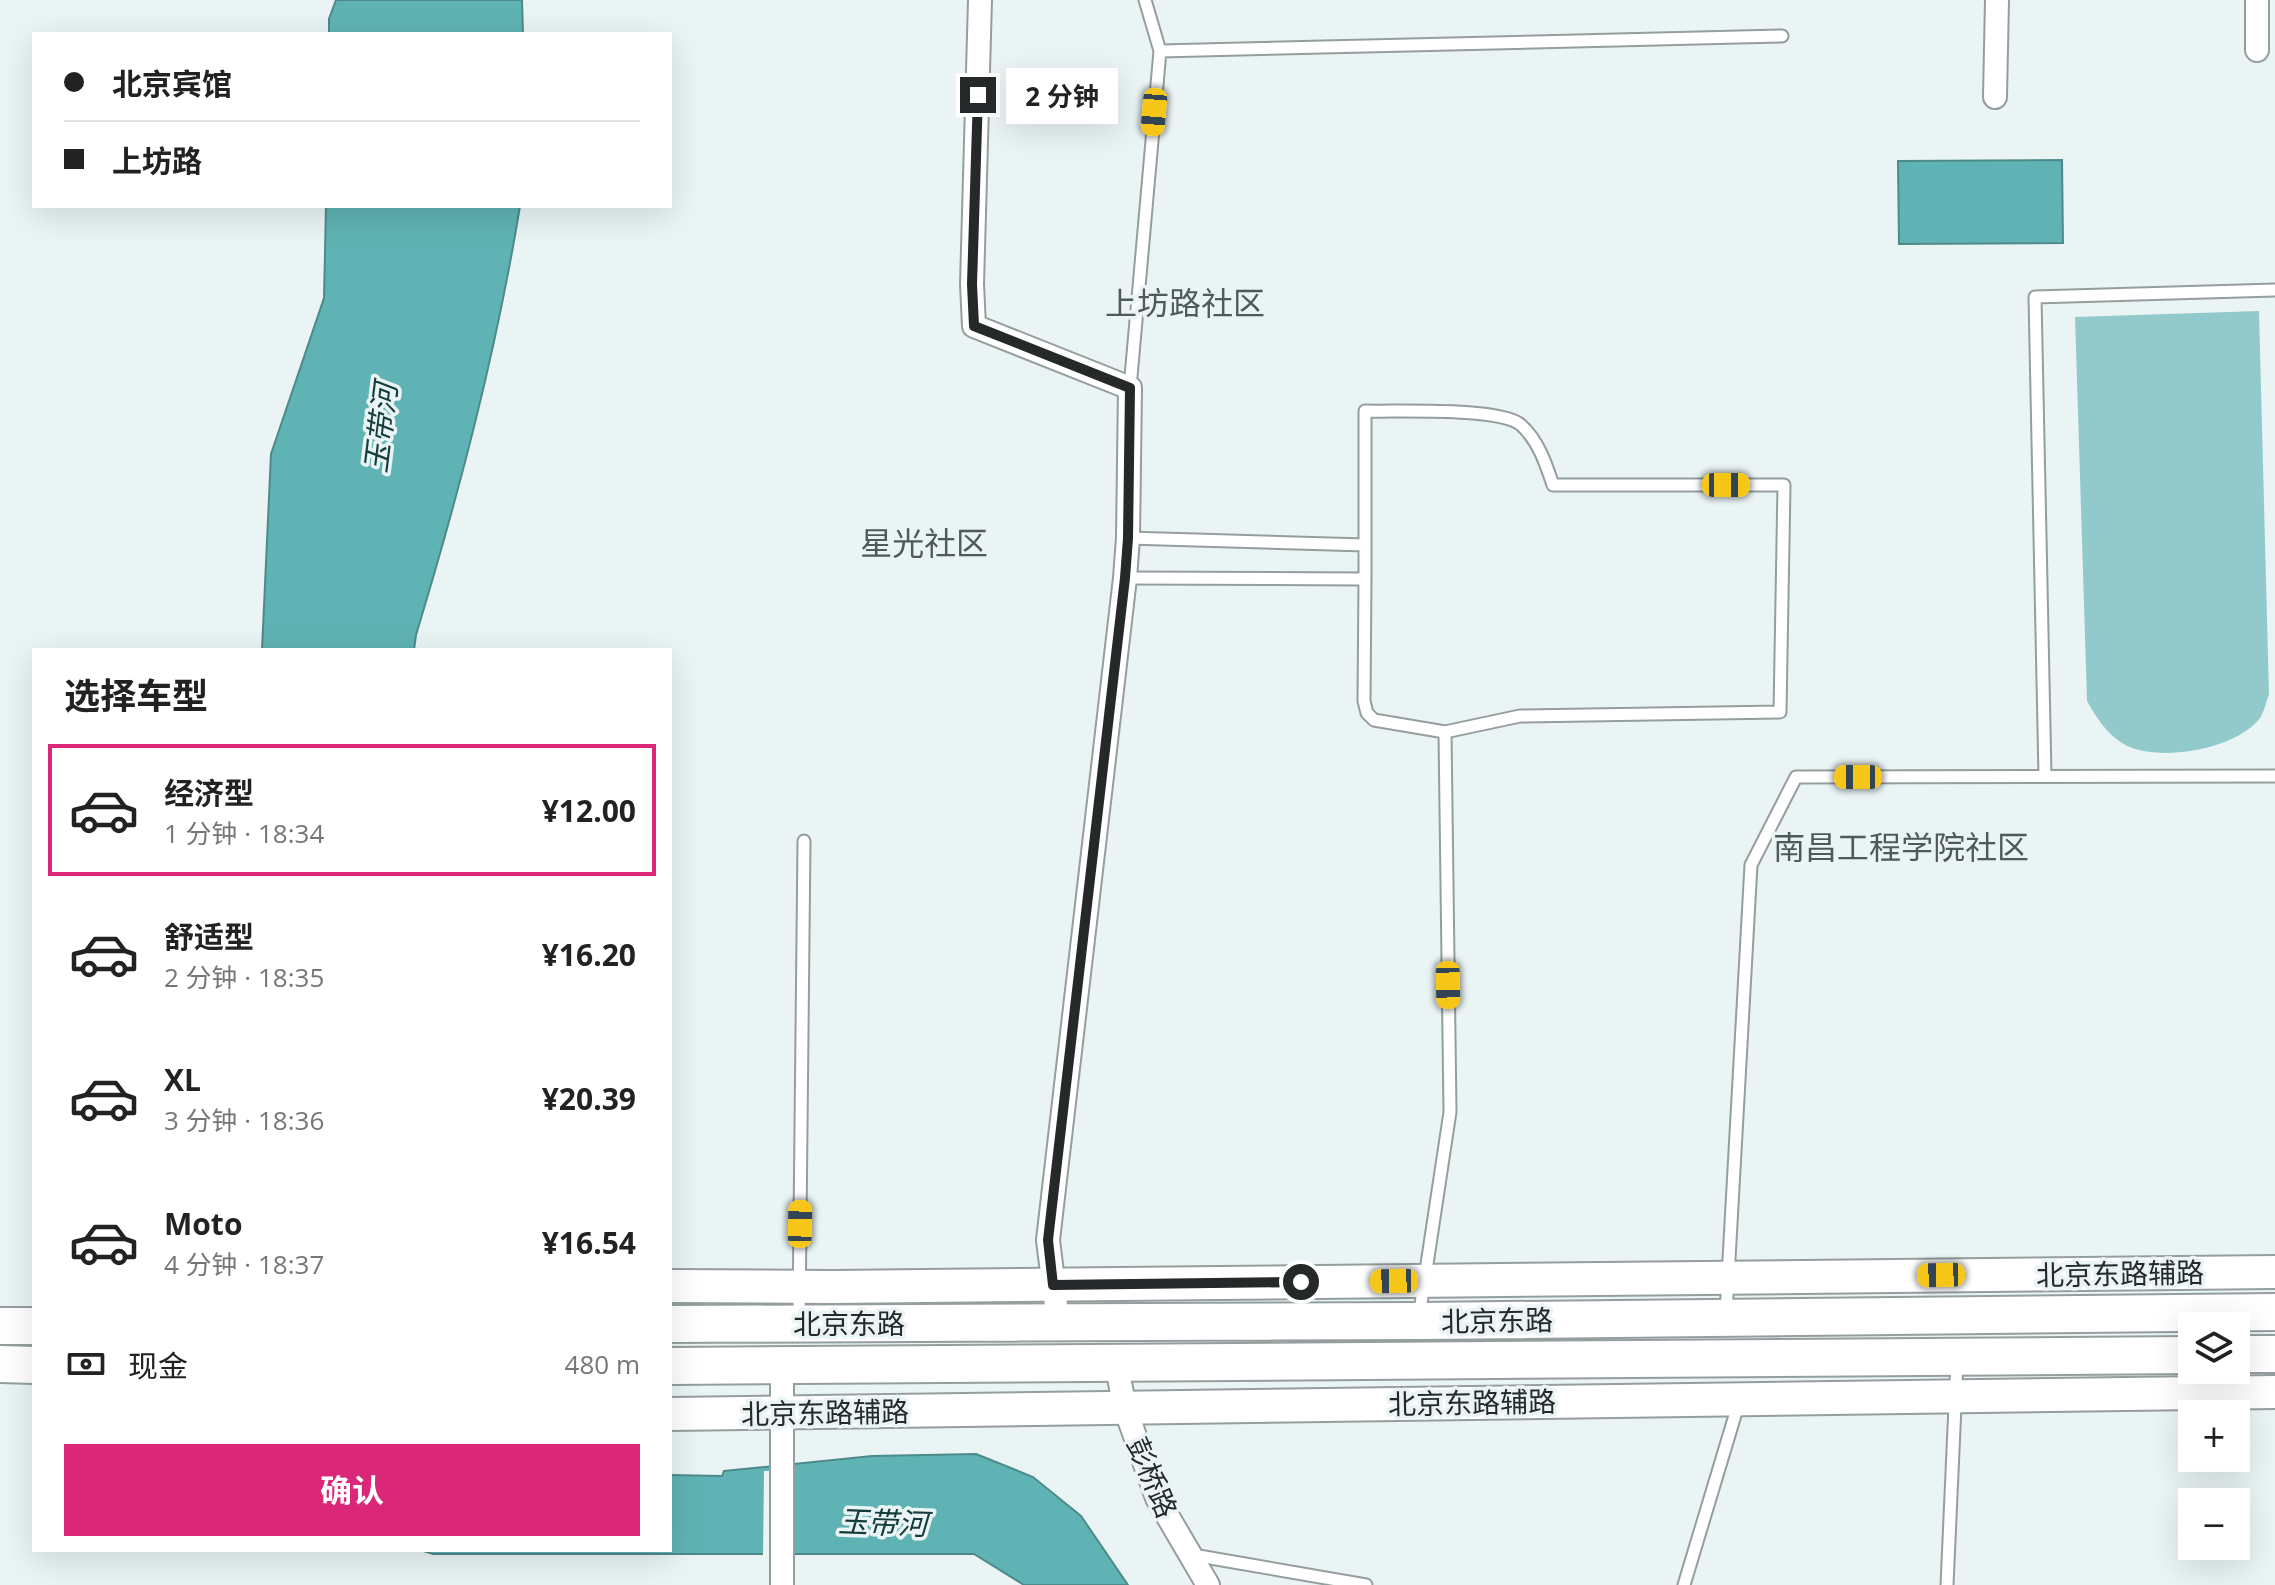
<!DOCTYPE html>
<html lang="zh">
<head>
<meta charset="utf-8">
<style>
  body { margin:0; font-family:"Open Sans","Noto Sans SC",sans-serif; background:#f6f6f6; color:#222; height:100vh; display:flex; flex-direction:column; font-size:30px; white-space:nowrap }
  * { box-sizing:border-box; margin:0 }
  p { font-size:26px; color:#767676 }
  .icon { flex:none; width:44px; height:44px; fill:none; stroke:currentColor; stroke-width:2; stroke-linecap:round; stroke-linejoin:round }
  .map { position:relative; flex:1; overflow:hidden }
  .panel { position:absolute; left:32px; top:648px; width:640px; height:904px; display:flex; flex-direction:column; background:#fff; border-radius:0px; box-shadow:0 8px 32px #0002 }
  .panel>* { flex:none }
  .hud { position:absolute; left:32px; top:32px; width:640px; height:176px; border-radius:0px; box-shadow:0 8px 32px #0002; display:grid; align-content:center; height:176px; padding:0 32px; background:#fff }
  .tools { position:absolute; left:2178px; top:1312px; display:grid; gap:16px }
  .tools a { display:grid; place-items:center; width:72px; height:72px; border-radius:0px; background:#fff; box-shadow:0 8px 32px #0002; font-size:40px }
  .end { position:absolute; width:36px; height:36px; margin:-18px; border:10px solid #252929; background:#fff; box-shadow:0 0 0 4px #fff }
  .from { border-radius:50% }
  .bubble { position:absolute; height:56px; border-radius:0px; background:#fff; box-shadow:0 8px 32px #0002; font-size:26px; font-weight:700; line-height:56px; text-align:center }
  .car { position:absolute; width:24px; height:48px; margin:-24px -12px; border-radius:10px; box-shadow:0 0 6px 2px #0007; background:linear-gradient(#f5c518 24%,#345 0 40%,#f5c518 0 76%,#345 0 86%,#f5c518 0) }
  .hud b { display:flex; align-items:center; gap:28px; height:76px; font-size:30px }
  .hud b+b { border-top:2px solid #e0e0e0 }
  .hud i { width:20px; height:20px; background:#222 }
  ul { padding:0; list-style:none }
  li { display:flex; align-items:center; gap:24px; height:132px; margin:0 16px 12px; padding:0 16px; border:4px solid transparent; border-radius:0px }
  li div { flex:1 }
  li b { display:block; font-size:30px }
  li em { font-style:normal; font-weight:700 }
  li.selected { border-color:#db2777 }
  li>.icon { width:72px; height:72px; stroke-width:1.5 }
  h2 { padding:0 32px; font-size:36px; line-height:96px }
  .pay { display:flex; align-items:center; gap:20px; height:88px; padding:0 32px; font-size:30px }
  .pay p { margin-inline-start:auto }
  .action { display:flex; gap:16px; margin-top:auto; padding:16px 32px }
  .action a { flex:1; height:92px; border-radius:0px; background:#db2777; color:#fff; font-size:32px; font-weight:700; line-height:92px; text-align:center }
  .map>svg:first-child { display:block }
  .green { fill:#92cacb }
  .water { fill:#60b3b4; stroke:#4e8a8a; stroke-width:2 }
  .pier { fill:#eaf4f4 }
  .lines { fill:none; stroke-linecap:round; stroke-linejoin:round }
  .lane-casing { stroke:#949e9e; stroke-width:15 }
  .street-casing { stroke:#949e9e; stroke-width:26 }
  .secondary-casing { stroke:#949e9e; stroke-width:36 }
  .primary-casing { stroke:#949e9e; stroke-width:40 }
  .lane { stroke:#fff; stroke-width:11 }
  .street { stroke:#fff; stroke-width:22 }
  .secondary { stroke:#fff; stroke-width:32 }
  .primary { stroke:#fff; stroke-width:36 }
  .route { stroke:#252929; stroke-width:10 }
  .labels { text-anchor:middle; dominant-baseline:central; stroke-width:7; stroke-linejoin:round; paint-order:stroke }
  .street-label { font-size:28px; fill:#252929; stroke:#eaf4f4 }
  .water-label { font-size:30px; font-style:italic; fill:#153d3d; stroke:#eaf4f4 }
  .quarter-label { font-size:32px; fill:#505959; stroke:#eaf4f4 }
</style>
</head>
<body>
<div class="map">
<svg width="2275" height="1585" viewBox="0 0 2275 1585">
  <rect width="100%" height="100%" fill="#eaf4f4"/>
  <!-- green -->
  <path class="green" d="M2259,311L2269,695C2266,702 2264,712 2260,718C2236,750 2155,764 2122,743C2105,732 2097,718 2087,701L2075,317Z"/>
  <!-- water -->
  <path class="water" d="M336,0H522L523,34H329V19Z
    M2062,160L2063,243L1899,244L1898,161Z
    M326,206H520C496,353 459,493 416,635L414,650H262L271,454L324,298Z
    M976,1454L1033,1477L1081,1516L1128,1585H1024L974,1554H433L420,1550H670V1475L722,1476L724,1471L872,1456Z"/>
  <!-- pier -->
  <path class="pier" d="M764,1471H794V1558H763Z"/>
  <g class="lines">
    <!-- lane casing -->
    <g class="lane-casing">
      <path id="lane" d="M1160,51L1782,36
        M1130,388L1160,51L1145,0
        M1365,545V579
        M1125,578L1365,579L1364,701L1367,713L1374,720L1445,732L1520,716L1780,712L1784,485H1553C1546,464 1538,440 1521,425C1500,407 1396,412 1365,411V545L1128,538
        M2045,776L2035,297L2275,290
        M1726,1313L1751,865L1796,777L2275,776
        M1419,1317L1450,1112L1445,732
        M799,1319L804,841
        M1193,1555L1366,1585
        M1684,1585L1739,1402
        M1947,1585L1957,1361"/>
    </g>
    <!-- street casing -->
    <g class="street-casing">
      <path id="street" d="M980,0L972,284L974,326L1130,388L1128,538L1125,578L1048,1240L1058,1322
        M2257,50V0
        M1995,97L1997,0
        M1116,1363L1125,1408L1157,1498L1208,1585
        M782,1585V1366"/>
    </g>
    <!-- secondary casing -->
    <g class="secondary-casing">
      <path id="secondary" d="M670,1286L832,1287L2275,1272
        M670,1414L2275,1392"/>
    </g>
    <!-- primary casing -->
    <g class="primary-casing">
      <path id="primary" d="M670,1324L1419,1321L2275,1312
        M0,1326H34
        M2236,1354H2275
        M0,1364L34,1365
        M670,1366L2192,1355"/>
    </g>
    <!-- lane -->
    <use href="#lane" class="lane"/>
    <!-- street -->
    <use href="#street" class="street"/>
    <!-- secondary -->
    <use href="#secondary" class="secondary"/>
    <!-- primary -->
    <use href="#primary" class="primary"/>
  </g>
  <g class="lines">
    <!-- route -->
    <path class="route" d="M978,95L972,284L974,326L1130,388L1128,538L1125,578L1048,1240L1053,1285L1301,1282"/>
  </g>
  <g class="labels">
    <!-- street labels -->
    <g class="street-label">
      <text transform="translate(2120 1273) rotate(-1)">北京东路辅路</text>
      <text transform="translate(1497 1320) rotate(-1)">北京东路</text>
      <text x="849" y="1323">北京东路</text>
      <text transform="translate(1472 1402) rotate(-1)">北京东路辅路</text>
      <text transform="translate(825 1412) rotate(-1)">北京东路辅路</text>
      <text transform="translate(1153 1477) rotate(67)">彭桥路</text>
    </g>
    <!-- water labels -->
    <g class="water-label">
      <text transform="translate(380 428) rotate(-83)">玉带河</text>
      <text transform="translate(883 1522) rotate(2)">玉带河</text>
    </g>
    <!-- quarter labels -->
    <g class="quarter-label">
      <text x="1185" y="302">上坊路社区</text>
      <text x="924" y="542">星光社区</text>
      <text x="1901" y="846">南昌工程学院社区</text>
    </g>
  </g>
</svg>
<div class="tools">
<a><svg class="icon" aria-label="layers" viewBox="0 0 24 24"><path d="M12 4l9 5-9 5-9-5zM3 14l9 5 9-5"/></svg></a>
<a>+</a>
<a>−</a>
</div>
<i class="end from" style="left:1301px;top:1282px"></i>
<i class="end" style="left:978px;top:95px"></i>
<div class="bubble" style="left:1006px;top:68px;width:112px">2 分钟</div>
<i class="car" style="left:1154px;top:112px;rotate:185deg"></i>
<i class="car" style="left:1726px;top:485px;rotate:90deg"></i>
<i class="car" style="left:1858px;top:777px;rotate:270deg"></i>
<i class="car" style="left:1448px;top:985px;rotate:179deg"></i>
<i class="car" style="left:800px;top:1224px;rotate:1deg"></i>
<i class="car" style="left:1941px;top:1275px;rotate:269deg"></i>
<i class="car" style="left:1394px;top:1281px;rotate:269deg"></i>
<div class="hud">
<b><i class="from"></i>北京宾馆</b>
<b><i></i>上坊路</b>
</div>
<section class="panel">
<h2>选择车型</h2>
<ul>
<li class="selected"><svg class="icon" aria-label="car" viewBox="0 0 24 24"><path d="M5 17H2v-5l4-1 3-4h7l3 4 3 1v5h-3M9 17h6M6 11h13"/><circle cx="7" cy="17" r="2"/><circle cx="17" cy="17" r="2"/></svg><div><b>经济型</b><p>1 分钟 · 18:34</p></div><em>¥12.00</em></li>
<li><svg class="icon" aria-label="car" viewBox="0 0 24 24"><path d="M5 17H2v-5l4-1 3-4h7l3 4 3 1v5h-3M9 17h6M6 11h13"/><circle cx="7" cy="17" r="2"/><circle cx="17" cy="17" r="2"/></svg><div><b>舒适型</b><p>2 分钟 · 18:35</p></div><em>¥16.20</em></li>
<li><svg class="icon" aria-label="car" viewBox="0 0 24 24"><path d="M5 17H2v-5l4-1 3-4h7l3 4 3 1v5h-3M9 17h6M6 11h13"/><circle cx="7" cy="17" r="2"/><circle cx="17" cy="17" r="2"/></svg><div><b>XL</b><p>3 分钟 · 18:36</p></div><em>¥20.39</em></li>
<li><svg class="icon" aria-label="car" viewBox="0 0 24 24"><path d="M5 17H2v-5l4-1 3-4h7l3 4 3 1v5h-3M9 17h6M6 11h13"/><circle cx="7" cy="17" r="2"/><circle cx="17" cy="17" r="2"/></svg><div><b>Moto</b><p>4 分钟 · 18:37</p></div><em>¥16.54</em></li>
</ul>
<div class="pay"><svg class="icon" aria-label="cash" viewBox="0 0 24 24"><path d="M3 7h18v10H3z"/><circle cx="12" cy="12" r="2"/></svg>现金<p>480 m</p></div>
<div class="action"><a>确认</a></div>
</section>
</div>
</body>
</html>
